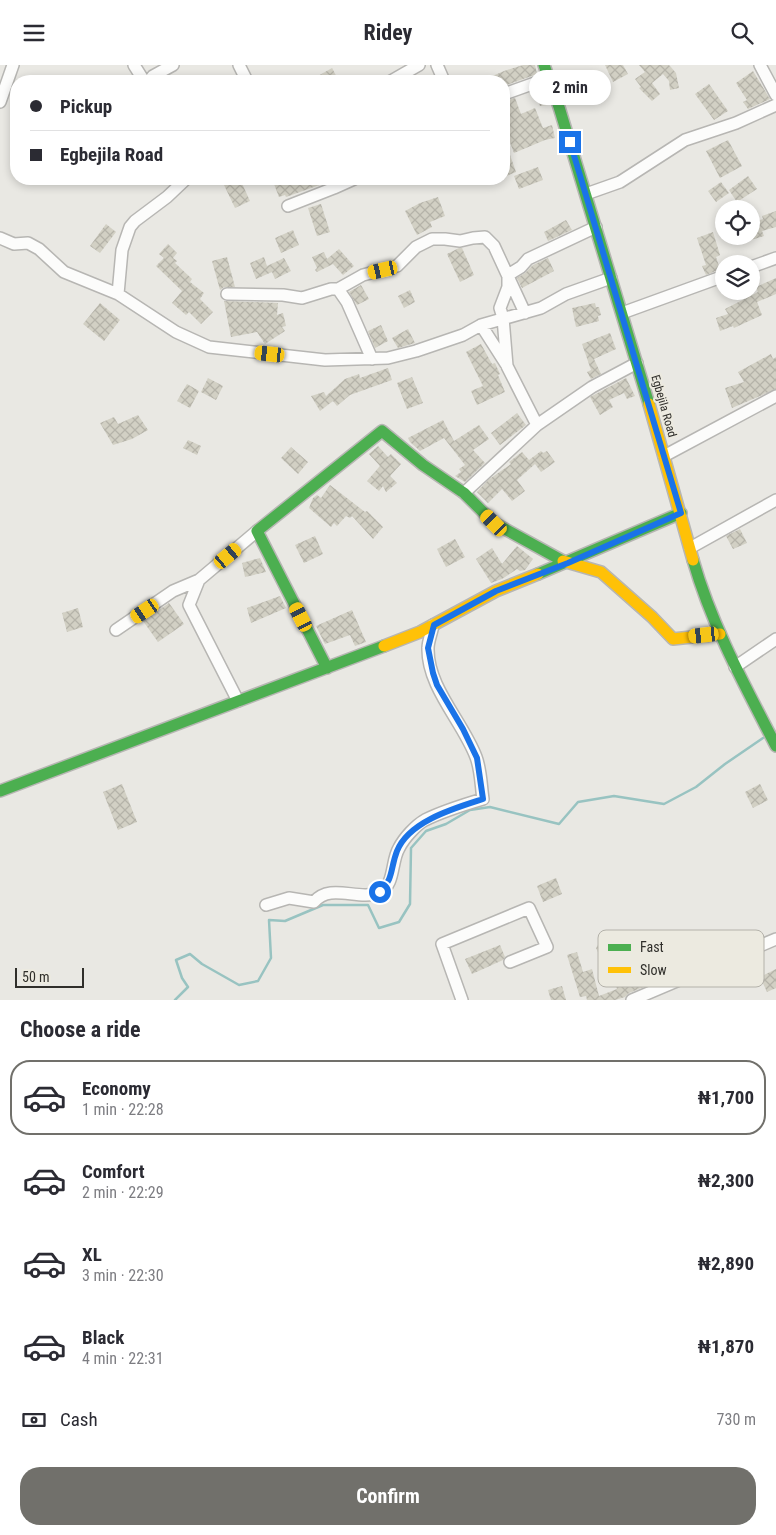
<!DOCTYPE html>
<html lang="en">
<head>
<meta charset="utf-8">
<style>
  body { margin:0; font-family:"Roboto Condensed",sans-serif; background:#f2f2f3; color:#2b2b33; height:100vh; display:flex; flex-direction:column; font-size:19px; white-space:nowrap }
  * { box-sizing:border-box; margin:0 }
  p { font-size:16px; color:#7c7c81 }
  .icon { flex:none; width:28px; height:28px; fill:none; stroke:currentColor; stroke-width:2; stroke-linecap:round; stroke-linejoin:round }
  .map { position:relative; height:935px; overflow:hidden }
  .details { display:flex; flex-direction:column; background:#fff; flex:1 }
  .details>* { flex:none }
  .top-card { position:absolute; left:10px; top:10px; width:500px; height:110px; border-radius:20px; box-shadow:0 2px 8px #0003; display:grid; align-content:center; height:110px; padding:0 20px; background:#fff }
  .buttons { position:absolute; left:715px; top:135px; display:grid; gap:10px }
  .buttons a { display:grid; place-items:center; width:45px; height:45px; border-radius:50%; background:#fff; box-shadow:0 2px 8px #0003; font-size:25px }
  .scale { position:absolute; left:15px; bottom:12px; width:69px; box-sizing:border-box; padding-left:5px; border:2px solid #302f2b; border-top:0; font-size:14px; line-height:18px; white-space:nowrap; color:#302f2b; -webkit-text-stroke:4px #eceae0; paint-order:stroke }
  .end { position:absolute; width:22px; height:22px; margin:-11px; border:6px solid #1a73e8; background:#fff; box-shadow:0 0 0 2px #fff }
  .from { border-radius:50% }
  .bubble { position:absolute; height:35px; border-radius:18px; background:#fff; box-shadow:0 2px 8px #0003; font-size:16px; font-weight:700; line-height:35px; text-align:center }
  .car { position:absolute; width:15px; height:30px; margin:-15px -8px; border-radius:6px; box-shadow:0 0 4px 1px #0007; background:linear-gradient(#f5c518 24%,#345 0 40%,#f5c518 0 76%,#345 0 86%,#f5c518 0) }
  .top-card b { display:flex; align-items:center; gap:18px; height:48px; font-size:19px }
  .top-card b+b { border-top:1px solid #e1e1e2 }
  .top-card i { width:12px; height:12px; background:#2b2b33 }
  ul { padding:0; list-style:none }
  li { display:flex; align-items:center; gap:15px; height:75px; margin:0 10px 8px; padding:0 10px; border:2px solid transparent; border-radius:20px }
  li div { flex:1 }
  li b { display:block; font-size:19px }
  li em { font-style:normal; font-weight:700 }
  li.active { border-color:#71706b }
  li>.icon { width:45px; height:45px; stroke-width:1.5 }
  h2 { padding:0 20px; font-size:22px; line-height:60px }
  .pay { display:flex; align-items:center; gap:12px; height:55px; padding:0 20px; font-size:19px }
  .pay p { margin-inline-start:auto }
  .button { display:flex; gap:10px; margin-top:auto; padding:10px 20px }
  .button a { flex:1; height:58px; border-radius:20px; background:#71706b; color:#fff; font-size:20px; font-weight:700; line-height:58px; text-align:center }
  header { display:flex; justify-content:space-between; align-items:center; height:65px; padding:0 20px; background:#fff; font-size:22px; font-weight:700 }
  .map>svg:first-child { display:block }
  .lines { fill:none; stroke-linecap:round; stroke-linejoin:round }
  .stream { stroke:#98c3c1; stroke-width:2.5 }
  .building { fill:url(#building-cross-hatch) }
  .street-casing { stroke:#b7b6b3; stroke-width:14 }
  .fast-casing { stroke:#b7b6b3; stroke-width:14 }
  .slow-casing { stroke:#b7b6b3; stroke-width:14 }
  .street { stroke:#fcfcfb; stroke-width:11 }
  .fast { stroke:#4caf50; stroke-width:11 }
  .slow { stroke:#ffc107; stroke-width:11 }
  .route { stroke:#1a73e8; stroke-width:6 }
  .labels { text-anchor:middle; dominant-baseline:central; stroke-width:4.5; stroke-linejoin:round; paint-order:stroke }
  .street-label { font-size:12px; fill:#302f2b; stroke:#eceae0 }
  .key { fill:#eceae0; stroke:#b4b2aa; stroke-width:1 }
  .key-label { font-size:14px; fill:#302f2b }
</style>
</head>
<body>
<header><svg class="icon" aria-label="menu" viewBox="0 0 24 24"><path d="M4 6h16M4 12h16M4 18h16"/></svg>Ridey<svg class="icon" aria-label="search" viewBox="0 0 24 24"><circle cx="10" cy="10" r="6"/><path d="M15 15l6 6"/></svg></header>
<div class="map">
<svg width="776" height="935" viewBox="0 0 776 935">
  <defs>
    <pattern id="building-cross-hatch" width="8" height="8" patternUnits="userSpaceOnUse" patternTransform="scale(1.25)"><rect width="8" height="8" fill="#d2d0c4"/><path d="M0 0l8 8M0 8l8-8" fill="none" stroke="#b5b3a9"/></pattern>
  </defs>
  <rect width="100%" height="100%" fill="#e9e8e3"/>
  <g class="lines">
    <!-- stream -->
    <path class="stream" d="M175,935L188,922L182,913L176,895L190,889L202,899L239,920L258,916L271,893L269,855L285,856L323,840H368L379,863L399,857L410,839L411,783L426,766L446,759L470,745L490,742L559,759L578,737L614,731L664,739L696,722L725,699L763,673"/>
  </g>
  <!-- building -->
  <path class="building" d="M523,0H535L537,9L504,21V16H481L504,6Z
    M605,0H623L628,9L613,17Z
    M639,0H669L676,8L679,23L670,25L669,16L663,9L652,18L660,29L652,36L639,23L641,22L635,14L645,7Z
    M332,3L339,16H321L318,11Z
    M753,6L770,34L748,44L743,37L747,35L736,18Z
    M709,19L728,46L714,55L695,29Z
    M542,23L548,40L540,41L535,26Z
    M515,33L521,49L535,43L543,63L552,60L555,73L545,75L514,88L504,62V36Z
    M728,75L742,101L720,113L706,86Z
    M510,90L516,107L504,112V92Z
    M538,102L543,115L519,124L514,111Z
    M748,111L757,124L737,137L729,125Z
    M238,114H240L250,136L235,143L224,120Z
    M272,114H336L286,132L285,130L279,132Z
    M721,117L729,128L716,137L708,126Z
    M438,132L445,151L430,157L432,162L417,170L405,146L420,138Z
    M321,139L330,167L317,171L308,143Z
    M776,146V162L762,166L764,171L751,175V158L763,154L762,151Z
    M566,155L572,165L548,176L544,167Z
    M106,159L116,167L100,188L90,181Z
    M293,165L299,180L281,188L275,173Z
    M713,167L720,190L716,192L720,204L706,210L702,201L706,200L697,173Z
    M168,179L177,188L173,193L177,196L175,198L192,214L190,217L204,228L200,234L213,247L201,259L189,247L186,250L172,238L182,226L156,201L164,193L159,189Z
    M459,183H462L474,210L460,217L447,189Z
    M339,184L354,201L343,210L333,199L317,207L315,205L317,203L312,192L324,187L327,194Z
    M227,192L235,222H224L220,225L212,196Z
    M264,192L267,201L284,193L291,206L275,214L272,207L256,214L250,198Z
    M548,193L554,206L522,223L517,213L525,208L533,200Z
    M776,213V229L757,237L762,250L734,263L733,261L720,266L716,253L728,249L725,244L758,227L756,222Z
    M361,220L369,234L357,240L349,227Z
    M410,225L415,237L404,243L398,231Z
    M224,236L278,238L277,250L283,248L286,261L282,262L285,266L265,279L257,267L231,272Z
    M100,238L120,255L104,276L83,259Z
    M595,238L596,242H599L601,250L598,251L599,256L576,262L572,243Z
    M381,260L388,276L375,283L368,266Z
    M408,264L415,278L398,283L392,273Z
    M610,268L616,284L594,294L601,309L591,314L587,307L591,305L582,279Z
    M481,279L492,299L495,298L500,309L498,310L505,327L477,340L471,326L483,321L466,287Z
    M771,289L773,294L776,292V324L732,343L725,323L744,317L738,307Z
    M388,303L392,315L350,330L337,341L333,336L320,346L311,331L324,327L326,331L345,314L359,309L360,313Z
    M412,312L423,338L407,344L397,318Z
    M208,313L223,321L216,335L201,327Z
    M626,313L635,331L627,334L624,328L609,335L613,342L600,350L590,332Z
    M187,319L199,326L190,343L177,336Z
    M517,348L526,360L500,380L491,368Z
    M138,350L148,365L132,374L113,380L100,358L114,352L118,359Z
    M443,355L454,376L479,360L489,374L473,385L485,398L465,417L455,411L461,407L459,404L465,400L444,373L420,386L410,377L408,373Z
    M188,375L201,381L197,390L183,383Z
    M378,381L388,392L391,389L401,399L390,411L397,418L386,427L383,421L379,426L367,416L380,401L369,389Z
    M291,382L308,397L298,409L281,393Z
    M541,386L543,388L547,386L555,397L541,407L535,399L517,415L525,426L512,436L502,424L488,438L477,427L488,415L511,399L509,397L522,387L529,395Z
    M330,420L365,447L367,446L383,462L373,474L352,451L350,453L346,451L337,461L334,458L331,462L309,443L313,433L317,430L321,433Z
    M740,464L747,478L733,484L726,471Z
    M315,471L323,489L304,498L295,480Z
    M455,474L465,492L446,502L437,484Z
    M517,481L533,494L525,505L520,506L517,504L502,514L491,518L476,494L492,483L502,499Z
    M260,493L266,507L245,512L242,498Z
    M280,531L286,543L251,558L247,543Z
    M169,538L184,559L158,577L143,556Z
    M78,543L83,562L67,567L62,548Z
    M352,545L366,577L355,581L350,570L325,579L316,561Z
    M122,719L137,757L118,765L103,727Z
    M760,719L768,735L753,743L745,727Z
    M556,813L562,829L543,837L537,821Z
    M612,865L614,871L616,870L620,882L600,891L596,883L605,868Z
    M500,880L505,892L503,895L472,909L465,894Z
    M577,887L583,907L592,904L599,931L617,924L614,916L649,906L653,918L629,928L625,932L615,935H587L586,931L580,932L567,890Z
    M776,904V923L767,927L760,912Z
    M562,921L566,935H551L548,925Z"/>
  <g class="lines">
    <!-- street casing -->
    <g class="street-casing">
      <path id="street" d="M134,0L144,16
        M239,0L247,16
        M437,0L444,16
        M760,0L776,30
        M149,16L153,11L173,0
        M391,16L419,0
        M504,29L549,13
        M0,37L13,0
        M586,129L620,117L685,75L736,58L776,40
        M288,141L334,123L354,114
        M0,173L14,179L28,178L39,184L64,207L118,229L176,267L209,282L325,295L388,293L416,286L463,270L481,260L541,243L566,229L611,213
        M751,202L776,193
        M338,224L363,210L397,201L416,182L432,174H445L460,176L473,173L485,172L494,181L525,248
        M118,229L122,185L130,162L135,156L167,132L186,114
        M227,229L283,230L302,233L331,224H338L347,237L372,294
        M622,248L724,211
        M481,260L506,299
        M537,360L507,301L503,253L500,243L508,222V210L521,202L528,194L596,162
        M664,391L776,331
        M464,428L537,360L592,322L637,298
        M690,483L776,435
        M116,565L173,526L199,515
        M735,602L776,574
        M238,636L189,540L199,515L257,466
        M266,840L289,833L314,837C331,817 359,837 380,827C395,820 391,796 399,783C404,773 416,760 425,755C441,747 466,739 483,734C481,721 481,705 476,692C463,657 427,622 428,583C428,576 432,567 433,560
        M462,935L442,879L529,843L547,882L510,897
        M632,935L776,874"/>
    </g>
    <!-- fast casing -->
    <g class="fast-casing">
      <path id="fast" d="M544,0L559,42L649,339
        M693,495C712,561 745,621 776,681
        M538,509L681,448
        M327,603L257,466L382,366L423,400L464,428L494,458L563,496
        M0,726L384,581"/>
    </g>
    <!-- slow casing -->
    <g class="slow-casing">
      <path id="slow" d="M649,339L693,495
        M563,496L601,507L652,552L673,574L720,569
        M384,581L420,567L496,526L538,509"/>
    </g>
    <!-- street -->
    <use href="#street" class="street"/>
    <!-- fast -->
    <use href="#fast" class="fast"/>
    <!-- slow -->
    <use href="#slow" class="slow"/>
  </g>
  <g class="lines">
    <!-- route -->
    <path class="route" d="M380,827C394,813 390,804 397,786C409,756 455,743 483,734L477,693L463,664L437,620L433,608L428,583L434,560L496,526L568,498L681,448L570,77"/>
  </g>
  <g class="labels">
    <!-- street labels -->
    <g class="street-label">
      <text transform="translate(664 341) rotate(74)">Egbejila Road</text>
    </g>
  </g>
  <!-- legend -->
  <rect x="598" y="865" width="166" height="57" rx="8" class="key"/>
  <rect x="608" y="879" width="23" height="7" fill="#4caf50"/>
  <rect x="608" y="902" width="23" height="6" fill="#ffc107"/>
  <g class="key-label">
    <text x="640" y="887">Fast</text>
    <text x="640" y="910">Slow</text>
  </g>
</svg>
<div class="buttons">
<a><svg class="icon" aria-label="locate" viewBox="0 0 24 24"><circle cx="12" cy="12" r="6"/><path d="M12 2v4M12 18v4M2 12h4M18 12h4"/></svg></a>
<a><svg class="icon" aria-label="layers" viewBox="0 0 24 24"><path d="M12 4l9 5-9 5-9-5zM3 14l9 5 9-5"/></svg></a>
</div>
<div class="scale">50 m</div>
<i class="end from" style="left:380px;top:827px"></i>
<i class="end" style="left:570px;top:77px"></i>
<div class="bubble" style="left:529px;top:5px;width:82px">2 min</div>
<i class="car" style="left:383px;top:205px;rotate:257deg"></i>
<i class="car" style="left:270px;top:289px;rotate:276deg"></i>
<i class="car" style="left:494px;top:458px;rotate:315deg"></i>
<i class="car" style="left:228px;top:491px;rotate:50deg"></i>
<i class="car" style="left:145px;top:546px;rotate:236deg"></i>
<i class="car" style="left:301px;top:552px;rotate:333deg"></i>
<i class="car" style="left:704px;top:570px;rotate:264deg"></i>
<div class="top-card">
<b><i class="from"></i>Pickup</b>
<b><i></i>Egbejila Road</b>
</div>
</div>
<section class="details">
<h2>Choose a ride</h2>
<ul>
<li class="active"><svg class="icon" aria-label="car" viewBox="0 0 24 24"><path d="M5 17H2v-5l4-1 3-4h7l3 4 3 1v5h-3M9 17h6M6 11h13"/><circle cx="7" cy="17" r="2"/><circle cx="17" cy="17" r="2"/></svg><div><b>Economy</b><p>1 min · 22:28</p></div><em>₦1,700</em></li>
<li><svg class="icon" aria-label="car" viewBox="0 0 24 24"><path d="M5 17H2v-5l4-1 3-4h7l3 4 3 1v5h-3M9 17h6M6 11h13"/><circle cx="7" cy="17" r="2"/><circle cx="17" cy="17" r="2"/></svg><div><b>Comfort</b><p>2 min · 22:29</p></div><em>₦2,300</em></li>
<li><svg class="icon" aria-label="car" viewBox="0 0 24 24"><path d="M5 17H2v-5l4-1 3-4h7l3 4 3 1v5h-3M9 17h6M6 11h13"/><circle cx="7" cy="17" r="2"/><circle cx="17" cy="17" r="2"/></svg><div><b>XL</b><p>3 min · 22:30</p></div><em>₦2,890</em></li>
<li><svg class="icon" aria-label="car" viewBox="0 0 24 24"><path d="M5 17H2v-5l4-1 3-4h7l3 4 3 1v5h-3M9 17h6M6 11h13"/><circle cx="7" cy="17" r="2"/><circle cx="17" cy="17" r="2"/></svg><div><b>Black</b><p>4 min · 22:31</p></div><em>₦1,870</em></li>
</ul>
<div class="pay"><svg class="icon" aria-label="cash" viewBox="0 0 24 24"><path d="M3 7h18v10H3z"/><circle cx="12" cy="12" r="2"/></svg>Cash<p>730 m</p></div>
<div class="button"><a>Confirm</a></div>
</section>
</body>
</html>
